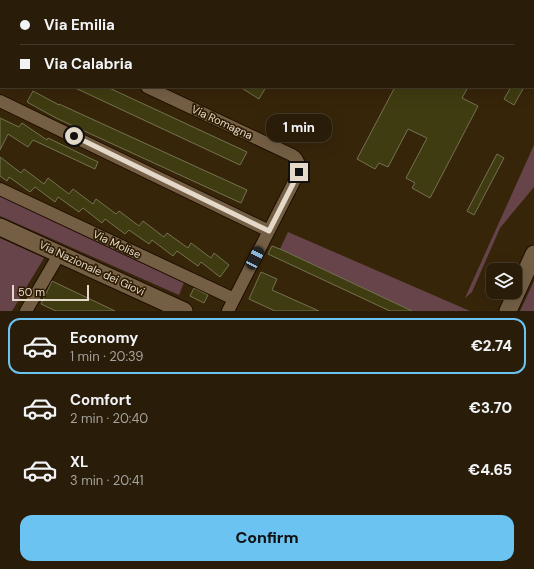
<!DOCTYPE html>
<html lang="en">
<head>
<meta charset="utf-8">
<style>
  body { margin:0; font-family:"DM Sans",sans-serif; background:#352916; color:#f1f3f6; height:100vh; display:flex; flex-direction:column; font-size:15px; white-space:nowrap }
  * { box-sizing:border-box; margin:0 }
  p { font-size:13px; color:#a5a19c }
  .icon { flex:none; width:22px; height:22px; fill:none; stroke:currentColor; stroke-width:2; stroke-linecap:round; stroke-linejoin:round }
  .map { position:relative; height:311px; overflow:hidden }
  .panel { display:flex; flex-direction:column; background:#291c08; flex:1 }
  .panel>* { flex:none }
  .guide { position:absolute; left:0px; top:0px; width:534px; height:88px; box-shadow:0 4px 16px #0002,0 0 0 1px #453a29; display:grid; align-content:center; height:88px; padding:0 20px; background:#291c08 }
  .fabs { position:absolute; left:486px; top:263px; display:grid; gap:8px }
  .fabs a { display:grid; place-items:center; width:36px; height:36px; border-radius:8px; background:#291c08; box-shadow:0 4px 16px #0002,0 0 0 1px #453a29; font-size:20px }
  .scale { position:absolute; left:12px; bottom:10px; width:77px; box-sizing:border-box; padding-left:4px; border:2px solid #e4d8c9; border-top:0; font-size:11px; line-height:14px; white-space:nowrap; color:#e4d8c9; -webkit-text-stroke:3px #2d1b02; paint-order:stroke }
  .end { position:absolute; width:18px; height:18px; margin:-9px; border:5px solid #e4d8c9; background:#111; box-shadow:0 0 0 2px #111 }
  .from { border-radius:50% }
  .bubble { position:absolute; height:28px; border-radius:12px; background:#291c08; box-shadow:0 4px 16px #0002,0 0 0 1px #453a29; font-size:13px; font-weight:800; line-height:28px; text-align:center }
  .car { position:absolute; width:12px; height:24px; margin:-12px -6px; border-radius:5px; box-shadow:0 0 3px 1px #0007; background:linear-gradient(#222 24%,#8ab4d8 0 40%,#222 0 76%,#8ab4d8 0 86%,#222 0) }
  .guide b { display:flex; align-items:center; gap:14px; height:38px; font-size:15px }
  .guide b+b { border-top:1px solid #453a29 }
  .guide i { width:10px; height:10px; background:#f1f3f6 }
  ul { padding:7px 0 0; list-style:none }
  li { display:flex; align-items:center; gap:12px; height:56px; margin:0 8px 6px; padding:0 12px; border:2px solid transparent; border-radius:12px }
  li div { flex:1 }
  li b { display:block; font-size:15px }
  li em { font-style:normal; font-weight:800 }
  li.active { border-color:#6bc3f2 }
  li>.icon { width:36px; height:36px; stroke-width:1.5 }
  .action { display:flex; gap:8px; margin-top:auto; padding:8px 20px }
  .action a { flex:1; height:46px; border-radius:12px; background:#6bc3f2; color:#111; font-size:16px; font-weight:800; line-height:46px; text-align:center }
  .map>svg:first-child { display:block }
  .green { fill:#66444a }
  .building { fill:#3f3c11; stroke:#747251 }
  .lines { fill:none; stroke-linecap:round; stroke-linejoin:round }
  .minor-casing { stroke:#1e0d00; stroke-width:14 }
  .secondary-casing { stroke:#1e0d00; stroke-width:19 }
  .minor { stroke:#745f44; stroke-width:12 }
  .secondary { stroke:#745f44; stroke-width:17 }
  .route { stroke:#e4d8c9; stroke-width:5 }
  .labels { text-anchor:middle; dominant-baseline:central; stroke-width:3.5; stroke-linejoin:round; paint-order:stroke }
  .street-label { font-size:11px; fill:#e4d8c9; stroke:#2d1b02 }
</style>
</head>
<body>
<div class="map">
<svg width="534" height="311" viewBox="0 0 534 311">
  <rect width="100%" height="100%" fill="#37250a"/>
  <!-- green -->
  <path class="green" d="M534,145V187L500,228L472,292L465,298Z
    M0,195L185,280L179,295L0,216Z
    M288,232L470,311H412L280,249Z
    M0,238L44,258L12,311H0Z
    M534,281V311H520Z"/>
  <!-- building -->
  <path class="building" d="M73,87H107L247,152L240,165Z
    M240,87H266L259,99Z
    M395,87H468L462,98L478,106L430,198L412,188L415,183L406,178L427,138L408,129L388,167L379,163L375,169L357,159Z
    M511,87H524L514,105L504,99Z
    M33,91L59,105V104L247,190L241,203L56,118L27,102Z
    M0,118L19,127L22,123L47,140L48,138L98,162L95,169L33,140L28,147L8,134L0,150Z
    M497,154L504,158L474,215L467,211Z
    M0,157L21,173L24,169L44,184L48,178L69,194L73,189L93,204L96,199L116,214L119,211L139,226L143,221L164,237L167,233L188,248L191,243L211,258L214,253L229,265L220,277L201,262L198,266L177,251L173,256L152,240L149,244L129,230L125,234L105,219L102,223L83,208L79,212L58,197L55,202L35,187L30,192L9,177L7,181L0,176Z
    M272,246L280,249L412,311H390L268,254Z
    M261,272L277,279L272,290L319,311H275L249,299Z
    M52,281L115,311H56L41,304Z
    M194,288L208,295L204,303L190,296Z"/>
  <g class="lines">
    <!-- minor casing -->
    <g class="minor-casing">
      <path id="minor" d="M47,1L48,0
        M198,1L199,0
        M0,13L1,14
        M0,74L1,72
        M147,87L292,155C299,159 299,164 299,172L228,311
        M0,101L269,231
        M0,189L234,299
        M26,311L60,253"/>
    </g>
    <!-- secondary casing -->
    <g class="secondary-casing">
      <path id="secondary" d="M0,227L184,311
        M508,311L534,254"/>
    </g>
    <!-- minor -->
    <use href="#minor" class="minor"/>
    <!-- secondary -->
    <use href="#secondary" class="secondary"/>
  </g>
  <g class="lines">
    <!-- route -->
    <path class="route" d="M74,136L269,231L299,172"/>
  </g>
  <g class="labels">
    <!-- street labels -->
    <g class="street-label">
      <text transform="translate(222 122) rotate(25)">Via Romagna</text>
      <text transform="translate(117 244) rotate(25)">Via Molise</text>
      <text transform="translate(92 268) rotate(25)">Via Nazionale dei Giovi</text>
    </g>
  </g>
</svg>
<div class="fabs">
<a><svg class="icon" aria-label="layers" viewBox="0 0 24 24"><path d="M12 4l9 5-9 5-9-5zM3 14l9 5 9-5"/></svg></a>
</div>
<div class="scale">50 m</div>
<i class="end from" style="left:74px;top:136px"></i>
<i class="end" style="left:299px;top:172px"></i>
<div class="bubble" style="left:266px;top:114px;width:66px">1 min</div>
<i class="car" style="left:255px;top:258px;rotate:27deg"></i>
<div class="guide">
<b><i class="from"></i>Via Emilia</b>
<b><i></i>Via Calabria</b>
</div>
</div>
<section class="panel">
<ul>
<li class="active"><svg class="icon" aria-label="car" viewBox="0 0 24 24"><path d="M5 17H2v-5l4-1 3-4h7l3 4 3 1v5h-3M9 17h6M6 11h13"/><circle cx="7" cy="17" r="2"/><circle cx="17" cy="17" r="2"/></svg><div><b>Economy</b><p>1 min · 20:39</p></div><em>€2.74</em></li>
<li><svg class="icon" aria-label="car" viewBox="0 0 24 24"><path d="M5 17H2v-5l4-1 3-4h7l3 4 3 1v5h-3M9 17h6M6 11h13"/><circle cx="7" cy="17" r="2"/><circle cx="17" cy="17" r="2"/></svg><div><b>Comfort</b><p>2 min · 20:40</p></div><em>€3.70</em></li>
<li><svg class="icon" aria-label="car" viewBox="0 0 24 24"><path d="M5 17H2v-5l4-1 3-4h7l3 4 3 1v5h-3M9 17h6M6 11h13"/><circle cx="7" cy="17" r="2"/><circle cx="17" cy="17" r="2"/></svg><div><b>XL</b><p>3 min · 20:41</p></div><em>€4.65</em></li>
</ul>
<div class="action"><a>Confirm</a></div>
</section>
</body>
</html>
